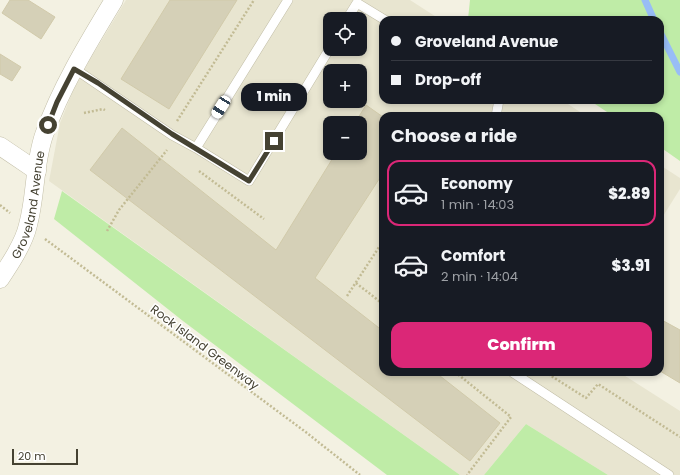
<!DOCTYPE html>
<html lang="en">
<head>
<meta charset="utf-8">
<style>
  body { margin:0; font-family:Poppins,sans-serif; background:#242831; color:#f1f3f6; height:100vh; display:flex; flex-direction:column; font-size:15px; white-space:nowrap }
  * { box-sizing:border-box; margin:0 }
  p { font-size:13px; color:#9ea1a6 }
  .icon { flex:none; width:22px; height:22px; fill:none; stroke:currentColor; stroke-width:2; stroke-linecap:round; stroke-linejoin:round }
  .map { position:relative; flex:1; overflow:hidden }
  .details { position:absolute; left:379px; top:112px; width:285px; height:264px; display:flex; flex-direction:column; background:#171b24; border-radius:12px; box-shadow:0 2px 6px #0003 }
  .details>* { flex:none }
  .guide { position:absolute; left:379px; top:16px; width:285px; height:88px; border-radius:12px; box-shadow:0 2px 6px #0003; display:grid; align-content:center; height:88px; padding:0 12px; background:#171b24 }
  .buttons { position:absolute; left:323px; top:12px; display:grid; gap:8px }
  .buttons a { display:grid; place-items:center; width:44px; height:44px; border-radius:8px; background:#171b24; box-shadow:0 2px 6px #0003; font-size:20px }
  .scale { position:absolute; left:12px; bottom:10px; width:66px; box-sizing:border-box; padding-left:4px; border:2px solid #454232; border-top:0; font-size:11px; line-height:14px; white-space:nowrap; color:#454232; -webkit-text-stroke:3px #fff; paint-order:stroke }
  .end { position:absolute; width:18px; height:18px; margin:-9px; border:5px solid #454232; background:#fff; box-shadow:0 0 0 2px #fff }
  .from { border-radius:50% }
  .bubble { position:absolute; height:28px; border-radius:12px; background:#171b24; box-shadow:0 2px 6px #0003; font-size:13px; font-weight:800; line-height:28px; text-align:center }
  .car { position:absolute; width:12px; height:24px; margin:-12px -6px; border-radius:5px; box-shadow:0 0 3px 1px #0007; background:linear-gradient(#fff 24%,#345 0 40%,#fff 0 76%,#345 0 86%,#fff 0) }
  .guide b { display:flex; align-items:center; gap:14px; height:38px; font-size:15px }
  .guide b+b { border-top:1px solid #363941 }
  .guide i { width:10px; height:10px; background:#f1f3f6 }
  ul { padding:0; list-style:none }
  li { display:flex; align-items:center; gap:12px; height:66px; margin:0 8px 6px; padding:0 4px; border:2px solid transparent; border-radius:12px }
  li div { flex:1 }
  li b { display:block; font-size:15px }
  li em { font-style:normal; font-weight:800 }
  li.on { border-color:#db2777 }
  li>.icon { width:36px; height:36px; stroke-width:1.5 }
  h2 { padding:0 12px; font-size:18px; line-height:48px }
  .action { display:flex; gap:8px; margin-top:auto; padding:8px 12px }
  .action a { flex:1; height:46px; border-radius:12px; background:#db2777; color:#fff; font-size:16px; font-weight:800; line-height:46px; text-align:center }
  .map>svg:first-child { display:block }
  .residential { fill:#e8e5d0; fill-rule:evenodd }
  .green { fill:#bfeca7 }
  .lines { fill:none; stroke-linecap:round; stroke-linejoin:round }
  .stream { stroke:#98bdf6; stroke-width:7 }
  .building { fill:#d5d0b7; stroke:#d1caaa }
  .service-casing { stroke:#c2bea7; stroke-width:10 }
  .minor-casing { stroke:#c2bea7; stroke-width:19 }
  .path { stroke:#c2bb94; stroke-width:2.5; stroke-dasharray:2 2; stroke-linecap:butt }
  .service { stroke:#fff; stroke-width:9 }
  .minor { stroke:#fff; stroke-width:18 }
  .route { stroke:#454232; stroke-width:5 }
  .labels { text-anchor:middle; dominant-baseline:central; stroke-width:3; stroke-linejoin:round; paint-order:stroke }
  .street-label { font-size:12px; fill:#454232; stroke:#fff }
</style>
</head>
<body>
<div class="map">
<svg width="680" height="475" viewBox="0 0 680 475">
  <rect width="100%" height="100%" fill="#f3f1e2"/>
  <!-- residential -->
  <path class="residential" d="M126,0H410L441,20H383V100H562L586,116H383V372H619L680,411V475H608L526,424L484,475H460L49,181L60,123L73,91L89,61ZM330,19H360V49H330ZM330,71H360V101H330ZM330,123H360V153H330Z
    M660,165L680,178V189L660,221Z"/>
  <!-- green -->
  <path class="green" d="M470,0H680V161L660,147V116H613L589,100H660V20H469L468,19Z
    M62,191L460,475H387L183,321L54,219Z
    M526,424L608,475H484Z"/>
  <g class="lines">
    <!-- stream -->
    <path class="stream" d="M645,0L654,20
      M660,32L680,72"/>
  </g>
  <!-- building -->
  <path class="building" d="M10,0H28L55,17L41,39L2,13Z
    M170,0H237L169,109L121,79Z
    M0,54L21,67L12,81L0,74Z
    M366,105L383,117V173L315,278L383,331V372H435L500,423L470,461L90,170L122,128L276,250L336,153H360V123H355Z
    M660,319L680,330V383L660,371Z"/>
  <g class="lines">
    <!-- service casing -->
    <g class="service-casing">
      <path id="service" d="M288,0L196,148L249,181L330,48
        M347,19L357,3L385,20
        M75,69L172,135L196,148
        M496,116L499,100
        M512,372L669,475"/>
    </g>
    <!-- minor casing -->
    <g class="minor-casing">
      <g id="minor">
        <path d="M0,146L37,171"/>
        <path id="s1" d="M0,279C10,264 24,243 28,225C36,196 34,164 44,135C61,87 88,43 114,0"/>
      </g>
    </g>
    <!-- path -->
    <path class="path" d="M84,113L103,109L105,110
      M177,121L254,0
      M199,171L264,219
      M0,205L10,213
      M107,231L119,210L167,150
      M45,239L307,433L360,475
      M356,283L383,304
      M347,296L383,241
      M455,372L511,417L467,475
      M545,372L586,398L598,384L680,437"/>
    <!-- service -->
    <use href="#service" class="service"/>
    <!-- minor -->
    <use href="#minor" class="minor"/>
  </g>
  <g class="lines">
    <!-- route -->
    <path class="route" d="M48,125L57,102L74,69L98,83L172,134L249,181L274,141"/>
  </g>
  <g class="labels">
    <!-- street labels -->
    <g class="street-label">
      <text stroke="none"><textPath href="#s1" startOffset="81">Groveland Avenue</textPath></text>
      <text transform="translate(205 347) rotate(37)">Rock Island Greenway</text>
    </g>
  </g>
</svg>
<div class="buttons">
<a><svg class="icon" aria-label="locate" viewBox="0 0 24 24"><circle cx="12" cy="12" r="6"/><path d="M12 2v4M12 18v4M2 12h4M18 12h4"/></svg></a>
<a>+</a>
<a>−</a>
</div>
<div class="scale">20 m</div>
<i class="end from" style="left:48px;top:125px"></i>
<i class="end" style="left:274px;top:141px"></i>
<div class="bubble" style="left:241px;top:83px;width:66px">1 min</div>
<i class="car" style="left:221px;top:107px;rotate:212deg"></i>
<div class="guide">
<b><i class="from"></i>Groveland Avenue</b>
<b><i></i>Drop-off</b>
</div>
<section class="details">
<h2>Choose a ride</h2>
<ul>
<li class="on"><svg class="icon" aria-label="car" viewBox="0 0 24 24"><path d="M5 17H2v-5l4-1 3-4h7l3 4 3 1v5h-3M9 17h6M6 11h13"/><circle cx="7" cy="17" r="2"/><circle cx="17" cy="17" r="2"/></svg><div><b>Economy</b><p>1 min · 14:03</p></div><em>$2.89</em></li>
<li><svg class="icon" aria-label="car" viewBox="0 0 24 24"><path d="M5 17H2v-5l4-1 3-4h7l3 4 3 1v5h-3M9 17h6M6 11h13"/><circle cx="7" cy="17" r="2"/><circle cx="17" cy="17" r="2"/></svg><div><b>Comfort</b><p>2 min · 14:04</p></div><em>$3.91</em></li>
</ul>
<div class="action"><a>Confirm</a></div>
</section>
</div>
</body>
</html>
